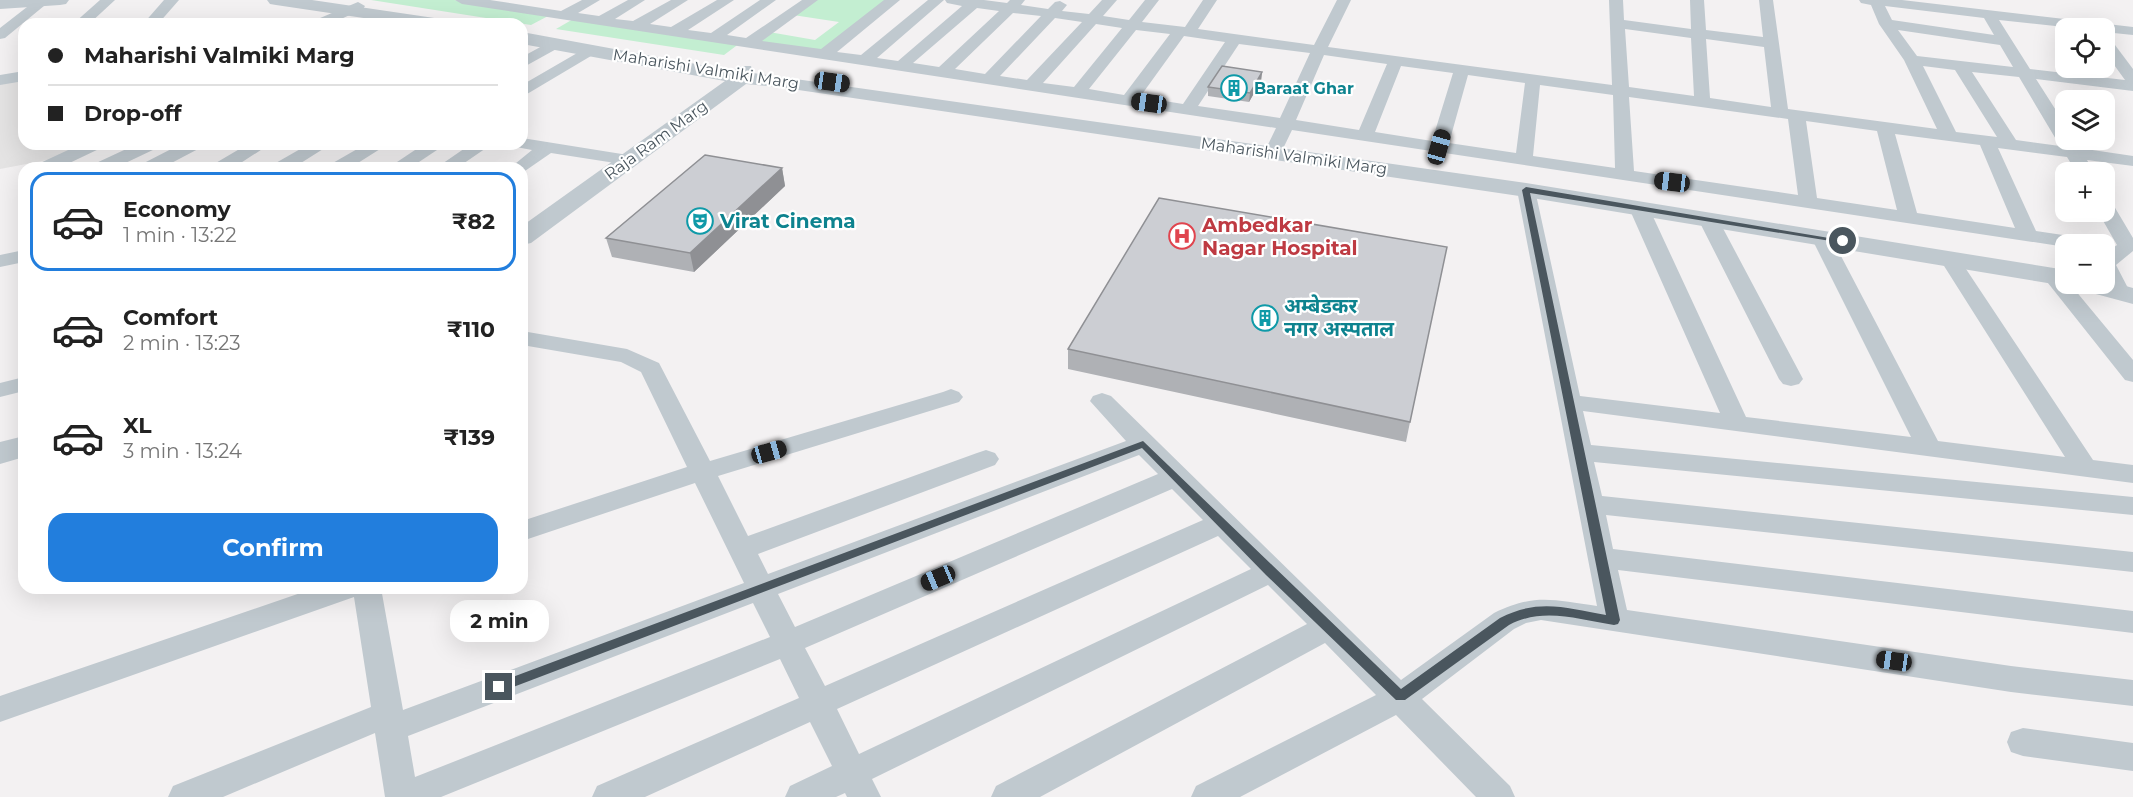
<!DOCTYPE html>
<html lang="en">
<head>
<meta charset="utf-8">
<style>
  body { margin:0; font-family:Montserrat,"Noto Sans Devanagari",sans-serif; background:#f6f6f6; color:#222; height:100vh; display:flex; flex-direction:column; font-size:22px; white-space:nowrap }
  * { box-sizing:border-box; margin:0 }
  p { font-size:20px; color:#767676 }
  .icon { flex:none; width:33px; height:33px; fill:none; stroke:currentColor; stroke-width:2; stroke-linecap:round; stroke-linejoin:round }
  .map { position:relative; flex:1; overflow:hidden }
  .sheet { position:absolute; left:18px; top:162px; width:510px; height:432px; display:flex; flex-direction:column; background:#fff; border-radius:18px; box-shadow:0 6px 24px #0002 }
  .sheet>* { flex:none }
  .banner { position:absolute; left:18px; top:18px; width:510px; height:132px; border-radius:18px; box-shadow:0 6px 24px #0002; display:grid; align-content:center; height:132px; padding:0 30px; background:#fff }
  .buttons { position:absolute; left:2055px; top:18px; display:grid; gap:12px }
  .buttons a { display:grid; place-items:center; width:60px; height:60px; border-radius:12px; background:#fff; box-shadow:0 6px 24px #0002; font-size:30px }
  .end { position:absolute; width:27px; height:27px; margin:-14px; border:8px solid #4a565e; background:#fff; box-shadow:0 0 0 3px #fff }
  .from { border-radius:50% }
  .bubble { position:absolute; height:42px; border-radius:18px; background:#fff; box-shadow:0 6px 24px #0002; font-size:20px; font-weight:700; line-height:42px; text-align:center }
  .car { position:absolute; width:18px; height:36px; margin:-18px -9px; border-radius:8px; box-shadow:0 0 4px 2px #0007; background:linear-gradient(#222 24%,#8ab4d8 0 40%,#222 0 76%,#8ab4d8 0 86%,#222 0) }
  .banner b { display:flex; align-items:center; gap:21px; height:57px; font-size:22px }
  .banner b+b { border-top:2px solid #e0e0e0 }
  .banner i { width:15px; height:15px; background:#222 }
  ul { padding:10px 0 0; list-style:none }
  li { display:flex; align-items:center; gap:18px; height:99px; margin:0 12px 9px; padding:0 18px; border:3px solid transparent; border-radius:18px }
  li div { flex:1 }
  li b { display:block; font-size:22px }
  li em { font-style:normal; font-weight:700 }
  li.current { border-color:#227edd }
  li>.icon { width:54px; height:54px; stroke-width:1.5 }
  .action { display:flex; gap:12px; margin-top:auto; padding:12px 30px }
  .action a { flex:1; height:69px; border-radius:18px; background:#227edd; color:#fff; font-size:24px; font-weight:700; line-height:69px; text-align:center }
  .map>svg:first-child { display:block }
  .education { fill:#e4e3e3 }
  .green { fill:#c3eed1 }
  .lines { fill:none; stroke-linecap:round; stroke-linejoin:round }
  .minor { fill:#c0c9cf; fill-rule:evenodd }
  .tertiary { fill:#c0c9cf; fill-rule:evenodd }
  .wall { fill:#afb1b5 }
  .shaded-wall { fill:#8f9094 }
  .building { fill:#ccced3; stroke:#8f9094; stroke-width:1.5 }
  .route { fill:#4a565e }
  .labels { text-anchor:middle; dominant-baseline:central; stroke-width:4.5; stroke-linejoin:round; paint-order:stroke }
  .far-street-label { font-size:16px; fill:#4a565e; stroke:#fff }
  .far-culture-label { font-size:16px; font-weight:bold; fill:#0d838f; stroke:#fff; text-anchor:start }
  .culture-label { font-size:20px; font-weight:bold; fill:#0d838f; stroke:#fff; text-anchor:start }
  .health-label { font-size:20px; font-weight:bold; fill:#be3a42; stroke:#fff; text-anchor:start }
</style>
</head>
<body>
<div class="map">
<svg width="2133" height="797" viewBox="0 0 2133 797">
  <rect width="100%" height="100%" fill="#f3f1f2"/>
  <!-- education -->
  <path class="education" d="M24,77V144H91L63,157L0,169V82Z"/>
  <!-- green -->
  <path class="green" d="M371,0H454L550,15L531,25Z
    M813,0H890L822,53L754,42L769,32L815,40L839,22L793,15Z
    M575,18L740,43L724,55L556,29Z"/>
  <g class="lines">
    <!-- minor -->
    <path class="minor" d="M36,0L50,1L5,38L0,39V28Z
      M100,0H115L89,24H73Z
      M164,0H179L158,24H143Z
      M455,0H490L561,11L582,0H600L578,13L599,16L628,0H645L615,19L633,21L671,0H688L650,24L671,27L717,0H734L688,30L711,33L760,0H776L727,35L746,38L802,0H818L762,41L821,49L884,0H900L837,52L861,55L928,0H944L877,58L898,61L962,6L947,3L945,0H984L1007,3L1010,0H1025L1021,5L1048,9L1055,2L1060,1L1067,5L1062,11L1089,14L1102,0H1117L1103,16L1129,20L1145,0H1159L1142,22L1185,27L1203,0H1217L1198,29L1314,45L1337,0H1351L1328,47L1612,85L1609,0H1623L1624,20L1691,29L1690,0H1704L1706,30L1763,37L1759,0H1773L1788,109L1937,129L1904,60L1879,24L1871,5L1861,3L1859,0H1902L2133,27V35L2104,32V28H2074L1999,20L2030,69L2125,80L2104,51V36L2109,37L2133,69V91L2036,79L2066,126V140H2074L2079,148L2133,156V166L2087,160L2094,172H2076L2067,157L1998,148L2036,231L2083,238L2090,240L2093,244H2066V247L1292,130L1279,157H1267L1264,153L1276,128L462,4ZM1885,6L1984,18L1994,35L1892,20ZM977,8L999,11L939,67L913,63ZM1013,13L1041,16L985,74L955,69ZM1055,18L1082,22L1027,80L1000,76ZM1096,24L1122,28L1074,87L1043,83ZM1625,29L1691,38L1694,96L1629,87ZM1136,30L1170,34L1124,95L1089,89ZM1898,30L2000,45L2013,67L1917,56ZM1184,36L1225,42L1183,104L1140,97ZM1706,39L1764,47L1771,107L1710,98ZM1239,44L1310,53L1280,118L1198,106ZM1324,55L1387,64L1359,130L1296,120ZM1401,66L1453,73L1432,141L1375,132ZM1923,66L1955,70L1997,137L1956,132ZM1972,72L2019,77L2060,146L2016,140ZM1468,75L1525,83L1516,153L1449,143ZM1540,85L1613,95L1615,168L1533,156ZM1629,97L1788,119L1798,195L1634,171ZM1806,121L1877,131L1897,210L1817,198ZM1895,134L1980,145L2015,228L1917,213Z
      M358,2L365,6L363,9L330,24H311L313,21Z
      M555,39L563,44L560,47L522,68V57Z
      M591,45L599,50L596,53L522,97V85Z
      M24,71V81L0,85V75Z
      M522,138L628,155L634,156L637,160L634,164L628,165L551,153L522,173V168H510L532,150L516,147L514,144H522Z
      M81,144H104L101,148L59,168H35L38,164Z
      M137,144H160L157,148L115,168H91L94,164Z
      M181,144H203L200,148L162,168H139L142,164Z
      M248,144H270L233,168H211L214,164Z
      M309,144H331L293,168H271L274,164Z
      M366,144H388L350,168H328L331,164Z
      M424,144H446L410,168H388Z
      M471,144H492L457,168H436Z
      M1526,184L1533,186L1535,190L1580,396L1720,413L1629,208L1632,204H1646L1649,208L1746,417L1911,437L1811,237L1814,233H1828L1831,237L1938,441L2065,457L1939,258L1942,254H1956L2093,460L2133,465V483L1583,411L1591,445L2133,497V515L1594,462L1602,496L2133,552V572L1606,515L1613,549L2133,611V633L1618,570L1627,610L2011,666L2133,680V706L2011,692L1541,620L1526,623L1514,629L1422,699L1510,786L1515,797H1476L1396,715L1240,797H1191L1196,786L1376,695L1325,643L1040,797H991L996,786L1307,624L1268,585L872,779L881,797H847L845,793L836,797H785L790,786L832,766L810,722L645,797H592L597,786L799,698L780,659L441,797H385L375,733L223,797H168L173,786L371,707L354,597L0,722V696L315,588H381L403,710L744,583L695,483L522,541V521L687,467L641,372L621,362L522,345V331L627,349L659,363L710,461L943,392L951,389L959,392L963,397L959,402L718,476L748,536L977,453L986,450L995,453L999,459L995,465L758,554L768,574L1126,441L1090,401L1093,396L1102,393L1111,396L1401,680L1494,613C1534,593 1554,600 1597,606L1517,190L1519,186ZM1139,455L1158,474L795,627L778,594ZM1172,489L1203,520L825,686L805,648ZM1218,536L1251,569L859,754L837,709ZM753,603L770,637L415,777L408,736Z
      M2104,199L2111,201L2133,238V251L2116,265L2129,290L2126,295L2118,296L2110,295L2104,284V254L2117,245L2098,212H2104Z
      M1708,213L1715,215L1718,219L1803,379L1799,384L1791,386L1783,384L1779,379L1698,219L1701,215Z
      M24,250V262L0,267V255Z
      M2051,268C2059,270 2066,274 2066,284H2070L2133,360V382L2125,380L2044,278L2041,274L2044,270Z
      M24,377V391L0,397V383Z
      M2023,728L2133,743V771L2023,756L2011,752L2007,742L2011,732Z"/>
    <!-- tertiary -->
    <path class="tertiary" d="M0,0H69L66,4L60,5L0,9Z
      M267,0H312L441,19L447,20L450,24H404L276,5L270,4Z
      M522,32L734,71L737,66H751L753,73L1526,183L2066,270V284H2075L2066,286L1526,197L778,87L746,84L531,243L522,245V226L725,81L522,44Z
      M2104,280L2133,288V304L2081,290L2077,284H2104Z
      M24,436V457L0,464V442Z"/>
  </g>
  <!-- wall -->
  <path class="wall" d="M1262,72L1261,81L1249,102L1208,96V87Z
    M782,168L785,186L694,272L612,257L606,238Z
    M1068,349L1410,422L1406,442L1068,369Z"/>
  <!-- shaded-wall -->
  <path class="shaded-wall" d="M1262,72L1261,81L1249,102L1250,93Z
    M782,168L785,186L694,272L690,253Z"/>
  <!-- building -->
  <path class="building" d="M1222,66L1262,72L1250,93L1208,87Z
    M705,155L782,168L690,253L606,238Z
    M1159,198L1447,247L1410,422L1068,349Z"/>
  <!-- route -->
  <path class="route" d="M1526,187L1847,241L1843,243L1530,193L1620,620L1618,624L1614,625C1577,619 1543,607 1509,625L1405,700H1396L1266,575L1142,448L503,691H494L492,687L494,684L1143,441L1401,689L1500,618C1539,598 1566,608 1606,615L1522,190Z"/>
  <!-- icons -->
  <defs>
    <g id="building-ring" transform="scale(1.35)"><circle r="9.5" fill="#fff" stroke="#0f9aa8" stroke-width="1.5"/><path d="M-4-6H4V6H1V3H-1V6H-4ZM-2.5-4.3h1.7v1.8h-1.7ZM.8-4.3h1.7v1.8H.8ZM-2.5-1h1.7V.8h-1.7ZM.8-1h1.7V.8H.8Z" fill="#0f9aa8"/></g>
    <g id="theatre-ring" transform="scale(1.35)"><circle r="9.5" fill="#fff" stroke="#0f9aa8" stroke-width="1.5"/><path d="M-5-5.5Q0-4 5-5.5V0Q5 5 0 6Q-5 5-5 0ZM-3.3-2.5H-1v1.5H-3.3ZM1-2.5H3.3v1.5H1ZM-2.8 1Q0 5.5 2.8 1Z" fill="#0f9aa8"/></g>
    <g id="hospital-ring" transform="scale(1.35)"><circle r="9.5" fill="#fff" stroke="#e0444e" stroke-width="1.5"/><path d="M-5-5h3v3.5h4V-5h3V5h-3V1.5h-4V5h-3Z" fill="#e0444e"/></g>
  </defs>
  <g fill-rule="evenodd">
    <use href="#building-ring" x="1234" y="88"/>
    <use href="#theatre-ring" x="700" y="221"/>
    <use href="#hospital-ring" x="1182" y="236"/>
    <use href="#building-ring" x="1265" y="318"/>
  </g>
  <g class="labels">
    <!-- far-street labels -->
    <g class="far-street-label">
      <text transform="translate(706 69) rotate(9)">Maharishi Valmiki Marg</text>
      <text transform="translate(656 140) rotate(-36)">Raja Ram Marg</text>
      <text transform="translate(1294 156) rotate(8)">Maharishi Valmiki Marg</text>
    </g>
    <!-- far-culture labels -->
    <g class="far-culture-label">
      <text x="1254" y="88">Baraat Ghar</text>
    </g>
    <!-- culture labels -->
    <g class="culture-label">
      <text x="720" y="221">Virat Cinema</text>
      <text x="1284" y="306">अम्बेडकर<tspan x="1284" dy="23">नगर अस्पताल</tspan></text>
    </g>
    <!-- health labels -->
    <g class="health-label">
      <text x="1202" y="225">Ambedkar<tspan x="1202" dy="23">Nagar Hospital</tspan></text>
    </g>
  </g>
</svg>
<div class="buttons">
<a><svg class="icon" aria-label="locate" viewBox="0 0 24 24"><circle cx="12" cy="12" r="6"/><path d="M12 2v4M12 18v4M2 12h4M18 12h4"/></svg></a>
<a><svg class="icon" aria-label="layers" viewBox="0 0 24 24"><path d="M12 4l9 5-9 5-9-5zM3 14l9 5 9-5"/></svg></a>
<a>+</a>
<a>−</a>
</div>
<i class="end from" style="left:1843px;top:241px"></i>
<i class="end" style="left:499px;top:687px"></i>
<div class="bubble" style="left:450px;top:600px;width:99px">2 min</div>
<i class="car" style="left:832px;top:82px;rotate:98deg"></i>
<i class="car" style="left:1149px;top:103px;rotate:278deg"></i>
<i class="car" style="left:1439px;top:147px;rotate:16deg"></i>
<i class="car" style="left:1672px;top:182px;rotate:277deg"></i>
<i class="car" style="left:769px;top:452px;rotate:74deg"></i>
<i class="car" style="left:938px;top:578px;rotate:247deg"></i>
<i class="car" style="left:1894px;top:661px;rotate:278deg"></i>
<div class="banner">
<b><i class="from"></i>Maharishi Valmiki Marg</b>
<b><i></i>Drop-off</b>
</div>
<section class="sheet">
<ul>
<li class="current"><svg class="icon" aria-label="car" viewBox="0 0 24 24"><path d="M5 17H2v-5l4-1 3-4h7l3 4 3 1v5h-3M9 17h6M6 11h13"/><circle cx="7" cy="17" r="2"/><circle cx="17" cy="17" r="2"/></svg><div><b>Economy</b><p>1 min · 13:22</p></div><em>₹82</em></li>
<li><svg class="icon" aria-label="car" viewBox="0 0 24 24"><path d="M5 17H2v-5l4-1 3-4h7l3 4 3 1v5h-3M9 17h6M6 11h13"/><circle cx="7" cy="17" r="2"/><circle cx="17" cy="17" r="2"/></svg><div><b>Comfort</b><p>2 min · 13:23</p></div><em>₹110</em></li>
<li><svg class="icon" aria-label="car" viewBox="0 0 24 24"><path d="M5 17H2v-5l4-1 3-4h7l3 4 3 1v5h-3M9 17h6M6 11h13"/><circle cx="7" cy="17" r="2"/><circle cx="17" cy="17" r="2"/></svg><div><b>XL</b><p>3 min · 13:24</p></div><em>₹139</em></li>
</ul>
<div class="action"><a>Confirm</a></div>
</section>
</div>
</body>
</html>
